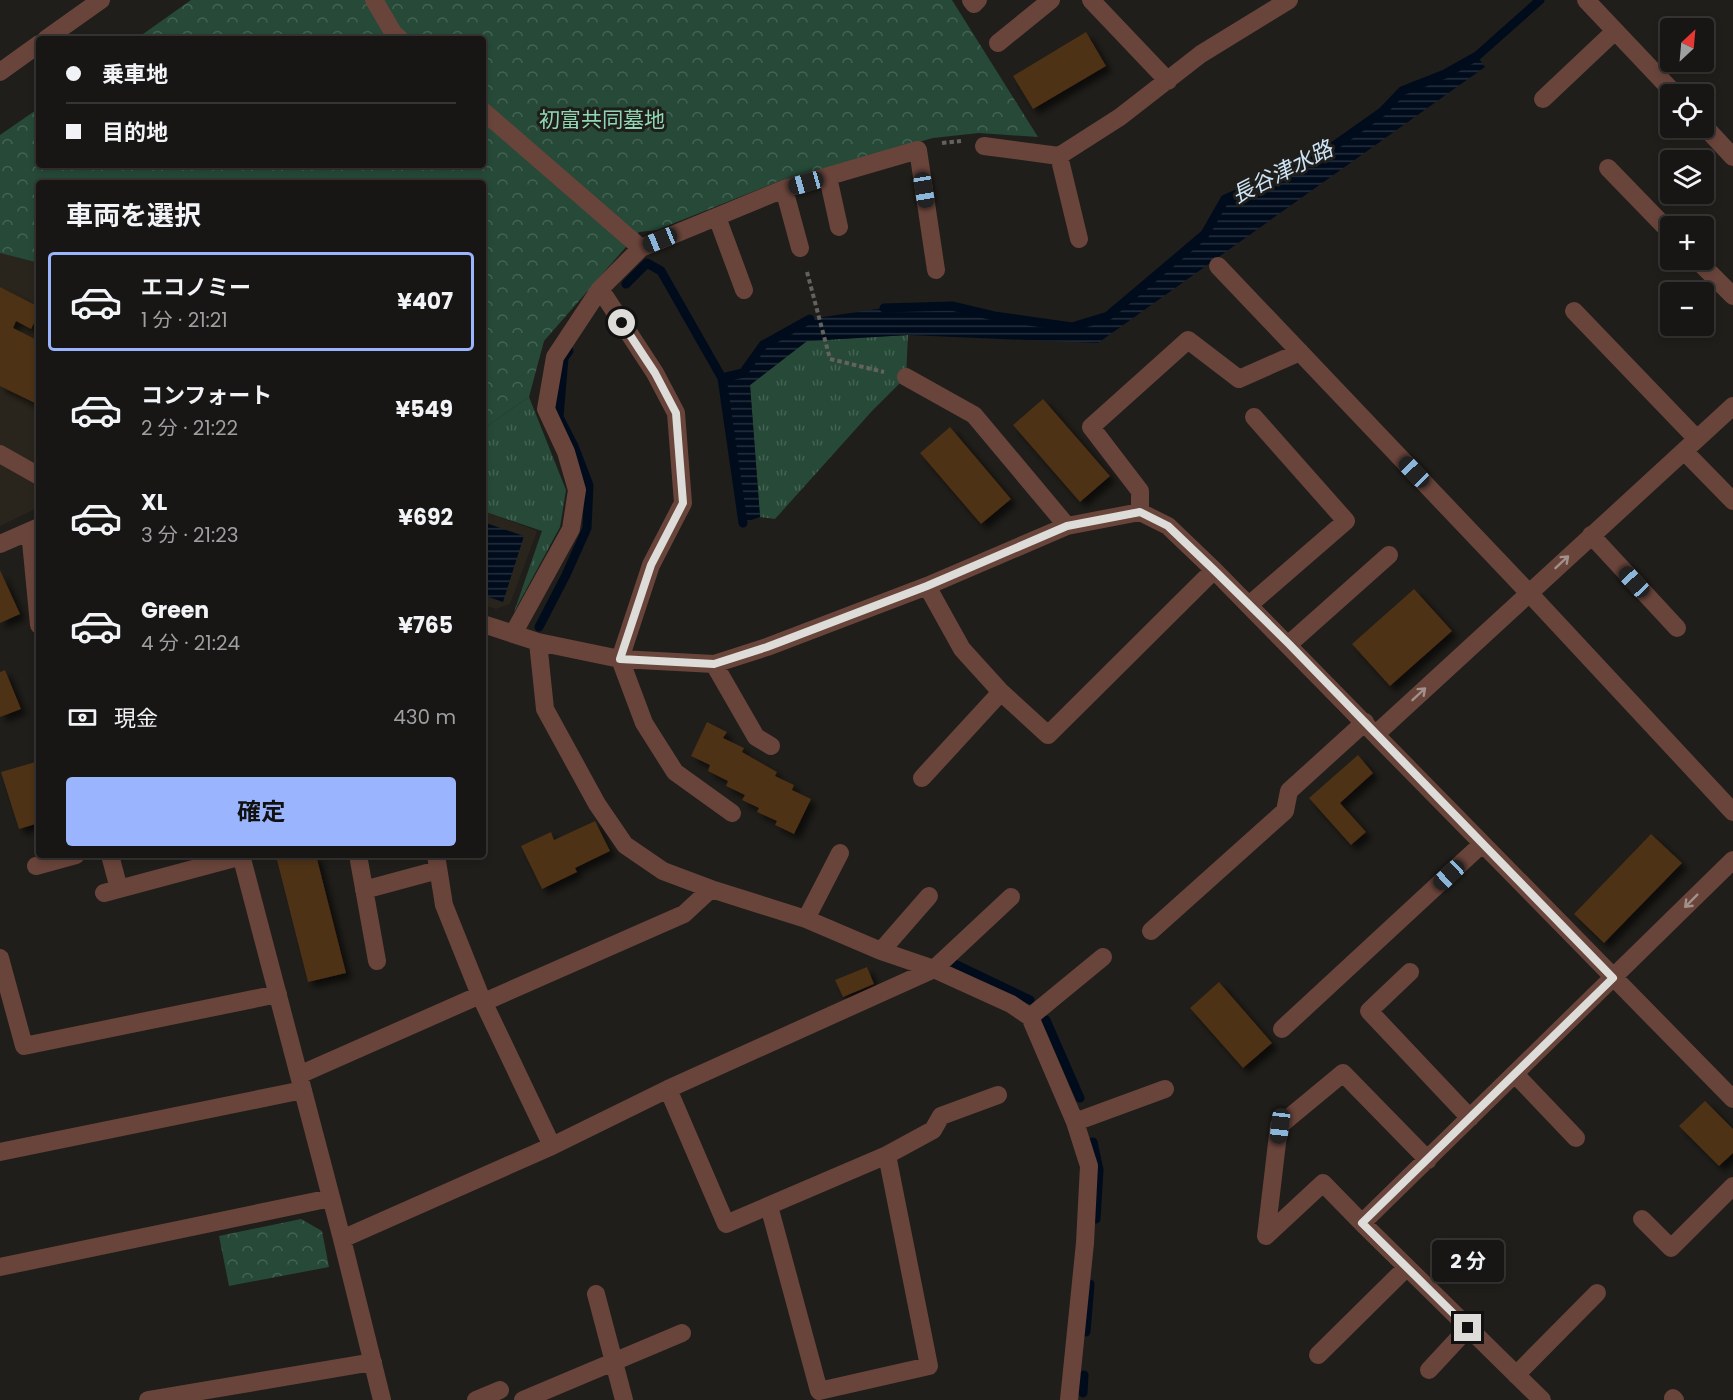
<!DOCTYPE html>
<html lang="ja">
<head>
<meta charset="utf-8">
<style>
  body { margin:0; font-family:Poppins,"Noto Sans JP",sans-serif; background:#242322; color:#f1f3f6; height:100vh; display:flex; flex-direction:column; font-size:22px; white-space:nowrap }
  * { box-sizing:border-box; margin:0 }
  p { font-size:20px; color:#9e9fa0 }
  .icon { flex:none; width:33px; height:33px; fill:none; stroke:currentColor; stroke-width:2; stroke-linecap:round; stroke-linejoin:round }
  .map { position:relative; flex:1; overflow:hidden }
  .sheet { position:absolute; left:36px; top:180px; width:450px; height:678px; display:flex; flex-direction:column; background:#171614; border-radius:6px; box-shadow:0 3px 9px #0003,0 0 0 2px #363534 }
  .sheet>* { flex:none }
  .banner { position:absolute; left:36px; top:36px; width:450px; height:132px; border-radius:6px; box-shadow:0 3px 9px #0003,0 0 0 2px #363534; display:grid; align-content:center; height:132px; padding:0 30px; background:#171614 }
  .needle { width:39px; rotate:26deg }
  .buttons { position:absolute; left:1660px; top:18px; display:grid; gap:12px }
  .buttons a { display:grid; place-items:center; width:54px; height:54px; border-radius:6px; background:#171614; box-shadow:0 3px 9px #0003,0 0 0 2px #363534; font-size:30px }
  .end { position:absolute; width:27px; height:27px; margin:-14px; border:8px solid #dddcd9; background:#111; box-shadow:0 0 0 3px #111 }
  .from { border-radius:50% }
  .bubble { position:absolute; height:42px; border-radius:6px; background:#171614; box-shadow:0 3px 9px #0003,0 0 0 2px #363534; font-size:20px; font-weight:700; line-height:42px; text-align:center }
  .car { position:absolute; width:18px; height:36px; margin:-18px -9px; border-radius:8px; box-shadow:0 0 4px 2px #0007; background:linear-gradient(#222 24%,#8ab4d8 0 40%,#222 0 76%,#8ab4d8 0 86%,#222 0) }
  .banner b { display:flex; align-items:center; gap:21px; height:57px; font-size:22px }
  .banner b+b { border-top:2px solid #363534 }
  .banner i { width:15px; height:15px; background:#f1f3f6 }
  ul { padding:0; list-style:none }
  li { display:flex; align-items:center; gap:18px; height:99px; margin:0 12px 9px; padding:0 18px; border:3px solid transparent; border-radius:6px }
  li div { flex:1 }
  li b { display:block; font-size:22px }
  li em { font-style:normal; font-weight:700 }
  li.active { border-color:#9ab5fd }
  li>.icon { width:54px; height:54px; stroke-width:1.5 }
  h2 { padding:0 30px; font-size:27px; line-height:72px }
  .pay { display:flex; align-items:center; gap:15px; height:66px; padding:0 30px; font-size:22px }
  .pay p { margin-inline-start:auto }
  .primary-button { display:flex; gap:12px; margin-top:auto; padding:12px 30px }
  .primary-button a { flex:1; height:69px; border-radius:6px; background:#9ab5fd; color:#111; font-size:24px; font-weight:700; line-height:69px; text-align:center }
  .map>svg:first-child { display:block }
  .built { fill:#2a251c }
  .grass { fill:url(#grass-tufts) }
  .park { fill:url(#park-crowns) }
  .water { fill:url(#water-rules) }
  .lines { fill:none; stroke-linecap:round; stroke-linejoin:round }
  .stream { stroke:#000c1c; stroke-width:9 }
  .building { fill:#4e3014; filter:url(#shadow) }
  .path { stroke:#63625e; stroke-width:4; stroke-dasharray:4.5 3; stroke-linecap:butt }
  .minor { stroke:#69443b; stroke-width:18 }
  .oneway { stroke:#a3908a }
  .route { stroke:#dddcd9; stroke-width:8 }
  .labels { text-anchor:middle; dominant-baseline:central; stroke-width:6; stroke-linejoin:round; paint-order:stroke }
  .park-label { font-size:21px; fill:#8fd8b3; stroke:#1f1e1a }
  .water-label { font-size:22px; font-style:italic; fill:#cee5f8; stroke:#1f1e1a }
</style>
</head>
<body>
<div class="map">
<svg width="1733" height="1400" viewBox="0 0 1733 1400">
  <defs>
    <pattern id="grass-tufts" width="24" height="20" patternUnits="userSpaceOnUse" patternTransform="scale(1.5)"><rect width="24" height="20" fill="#264938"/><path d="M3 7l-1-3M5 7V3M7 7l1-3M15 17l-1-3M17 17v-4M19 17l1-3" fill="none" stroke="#456354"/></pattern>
    <pattern id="park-crowns" width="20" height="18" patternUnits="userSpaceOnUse" patternTransform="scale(1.5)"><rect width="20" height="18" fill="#264938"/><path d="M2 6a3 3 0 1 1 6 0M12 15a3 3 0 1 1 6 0" fill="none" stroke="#456354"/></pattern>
    <pattern id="water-rules" width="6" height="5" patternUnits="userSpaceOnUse" patternTransform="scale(1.5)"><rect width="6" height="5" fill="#000c1c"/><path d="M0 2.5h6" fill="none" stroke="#252f3c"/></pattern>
    <filter id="shadow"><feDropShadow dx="5.5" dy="5.5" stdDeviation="3" flood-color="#0009"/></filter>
  </defs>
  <rect width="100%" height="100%" fill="#1f1e1a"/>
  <!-- built -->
  <path class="built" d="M0,253L39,263V507L0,526Z
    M483,511L537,531L510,604L496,609L483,605Z"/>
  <!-- grass -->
  <path class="grass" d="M908,335L906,377L872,411L775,519L760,517L750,385L807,341Z
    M529,397L566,490L560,527L514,612L542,531L483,511V429Z"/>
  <!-- park -->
  <path class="park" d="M191,0H952L1038,137L979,133L933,138L782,180L657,230L639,232L544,341L529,397L483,429V183H39V263L0,253V135L39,108V165H483V39H136Z
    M301,1219L322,1231L329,1267L229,1286L219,1236Z"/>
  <!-- water -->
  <path class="water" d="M1477,56L1485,67L1098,343L908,335L807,341L750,385L760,517L743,523L722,378L743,373L763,345L810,319L884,308L952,306L994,316L1071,327L1108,316L1205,234L1225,199L1314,160L1382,112L1402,91L1445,74Z
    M483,522L524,536L503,602L483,595Z"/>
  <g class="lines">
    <!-- stream -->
    <path class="stream" d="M626,284L647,263L661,271L722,378L743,373L763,345L810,319
      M884,308L952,306L994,316L1072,327L1108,316L1205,234L1225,199L1314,160L1382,112L1402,91L1445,74L1477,56L1540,0
      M722,378L743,523
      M539,627L566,575L587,528L589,485L574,446L559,417L564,358L569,351
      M955,964L1030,1000
      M1046,1020L1080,1098
      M1093,1142L1099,1170L1096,1219
      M1086,1332L1090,1284
      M1083,1393L1084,1375"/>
  </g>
  <!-- building -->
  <path class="building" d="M1086,32L1106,66L1033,109L1013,76Z
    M0,287L39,307V313L31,329L16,321L13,328L39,341V405L0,386Z
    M1043,399L1110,476L1080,502L1013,425Z
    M950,427L1011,499L981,524L920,453Z
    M0,570L20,614L0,623Z
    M1414,589L1452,631L1390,686L1352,644Z
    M5,670L21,709L0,717V672Z
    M707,722L727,732L723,738L744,748L742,752L777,772L775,776L794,785L792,790L811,799L794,834L775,825L777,821L757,812L759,808L742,800L745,795L726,786L728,781L708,771L710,765L691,756Z
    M1358,755L1373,773L1340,803L1366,832L1351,845L1309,798Z
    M39,761V823L19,829L1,772Z
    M595,821L610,851L575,868L577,872L542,889L521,846L551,832L554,840Z
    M1651,834L1682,863L1604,943L1574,914Z
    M298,855H316L346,973L308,982L277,860Z
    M867,967L874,984L843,997L835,980Z
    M1219,982L1272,1043L1243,1068L1190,1008Z
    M1705,1101L1733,1129V1153L1719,1166L1679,1126Z"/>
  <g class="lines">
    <!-- path -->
    <path class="path" d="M942,143L961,141
      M807,272L830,359L884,372"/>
    <!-- minor -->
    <path class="minor" d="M374,0L394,34L400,39
      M971,0L974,4L978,0
      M1091,0L1168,81
      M1586,0L1675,94
      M46,39L101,0
      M998,43L1051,0
      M0,72L39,44
      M1543,99L1615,31
      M483,111L641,248
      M1704,126L1733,157
      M984,146L1059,156L1120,117L1201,54L1289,0
      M1059,156L1079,239
      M1608,168L1671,233
      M828,177L839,227
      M784,189L800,248
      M717,217L744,290
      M1697,260L1733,296
      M1218,266L1529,593L1733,812
      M600,289L655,373L676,413L683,503L651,565L620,659L644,723L675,772L732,813
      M1574,311L1697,439
      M906,377L974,415L1067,526
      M1684,451L1733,501
      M0,454L39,476
      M1140,512V491L1091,427L1188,340L1239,379L1300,352
      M30,531L39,625
      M1591,535L1677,628
      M0,544L39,527
      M927,586L962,649L1001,692L1048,735L1214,570
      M1249,605L1346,521L1254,417
      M483,624L538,642L620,659L714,664L767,647L927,586L1067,526L1140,512L1168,526L1214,570L1733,1099
      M513,634L571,529L577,490L566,452L546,409L555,357L600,289L641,248L784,189L918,150L936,270
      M538,642L545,709L597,804L625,845L663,871L711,889L806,919L881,951L934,969L1011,1004L1030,1017L1075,1122L1089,1166L1085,1243L1069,1400
      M1289,644L1389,555
      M714,664L756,737L771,746
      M1376,734L1733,406
      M922,778L1001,692
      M110,855L119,889
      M241,855L342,1239L382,1400
      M358,855L377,961
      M436,855L444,905L480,995L552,1146
      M36,866L76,855
      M364,890L438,870
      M104,893L242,856
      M806,919L840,853
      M1151,931L1285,811L1289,791L1365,722
      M881,951L929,896
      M0,958L24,1046L278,994
      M1410,972L1369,1011L1470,1118
      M484,1002L684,914L711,889
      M1030,1017L1103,957
      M1282,1029L1482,844
      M1515,1074L1576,1138
      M299,1075L480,995
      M668,1089L726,1224L887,1155L933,1130L941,1116L998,1095
      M1075,1122L1165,1089
      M0,1152L303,1090
      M769,1206L819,1391L929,1366L887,1155
      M1642,1219L1671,1248L1733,1186
      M1362,1223L1323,1183L1266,1236L1279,1126L1343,1073L1428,1160
      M342,1239L552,1146L668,1089L934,969L1011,897
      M0,1267L331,1198
      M596,1294L624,1400
      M1318,1355L1406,1268
      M1429,1370L1468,1328
      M1516,1375L1597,1293
      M1673,1398L1675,1400
      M148,1400L373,1362
      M476,1400L500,1390
      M523,1400L682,1333
      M1542,1400L1362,1223L1733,860"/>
  </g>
  <!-- one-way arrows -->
  <defs><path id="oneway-shaft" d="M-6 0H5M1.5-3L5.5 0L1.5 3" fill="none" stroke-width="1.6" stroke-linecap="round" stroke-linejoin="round" transform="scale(1.5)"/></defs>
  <g class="oneway">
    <use href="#oneway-shaft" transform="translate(1562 562) rotate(-43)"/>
    <use href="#oneway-shaft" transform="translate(1419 694) rotate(-43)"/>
    <use href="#oneway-shaft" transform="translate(1691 901) rotate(135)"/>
  </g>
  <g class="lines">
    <!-- route -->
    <path class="route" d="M622,323L655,373L676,413L683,503L651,565L620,659L714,664L767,647L927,586L1067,526L1140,512L1168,526L1214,570L1289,644L1613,978L1362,1223L1468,1328"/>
  </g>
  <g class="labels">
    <!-- park labels -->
    <g class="park-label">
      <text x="602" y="119">初富共同墓地</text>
    </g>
    <!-- water labels -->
    <g class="water-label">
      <text transform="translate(1282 172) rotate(-27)">長谷津水路</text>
    </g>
  </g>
</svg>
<div class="buttons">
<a><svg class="needle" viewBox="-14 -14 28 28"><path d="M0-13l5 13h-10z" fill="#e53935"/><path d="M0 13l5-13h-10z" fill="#9e9fa0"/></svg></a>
<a><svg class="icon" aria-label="locate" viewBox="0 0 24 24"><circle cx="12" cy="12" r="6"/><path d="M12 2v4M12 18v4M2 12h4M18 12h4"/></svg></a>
<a><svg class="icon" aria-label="layers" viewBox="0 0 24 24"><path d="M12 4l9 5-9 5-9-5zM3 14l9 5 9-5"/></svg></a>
<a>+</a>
<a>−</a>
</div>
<i class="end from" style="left:622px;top:323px"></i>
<i class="end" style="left:1468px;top:1328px"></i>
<div class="bubble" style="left:1432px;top:1240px;width:72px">2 分</div>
<i class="car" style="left:806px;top:183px;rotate:254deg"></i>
<i class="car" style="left:924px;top:190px;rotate:171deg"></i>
<i class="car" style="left:660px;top:240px;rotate:248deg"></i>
<i class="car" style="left:1414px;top:472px;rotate:316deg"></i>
<i class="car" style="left:1634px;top:582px;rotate:317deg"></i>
<i class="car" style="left:1449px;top:875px;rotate:227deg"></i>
<i class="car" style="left:1280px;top:1126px;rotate:187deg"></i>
<div class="banner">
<b><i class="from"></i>乗車地</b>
<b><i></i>目的地</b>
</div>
<section class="sheet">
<h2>車両を選択</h2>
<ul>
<li class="active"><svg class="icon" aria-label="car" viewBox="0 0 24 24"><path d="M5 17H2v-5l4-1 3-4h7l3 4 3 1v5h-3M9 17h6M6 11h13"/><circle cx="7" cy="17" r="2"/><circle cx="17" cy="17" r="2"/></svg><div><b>エコノミー</b><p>1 分 · 21:21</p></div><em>¥407</em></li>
<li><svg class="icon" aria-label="car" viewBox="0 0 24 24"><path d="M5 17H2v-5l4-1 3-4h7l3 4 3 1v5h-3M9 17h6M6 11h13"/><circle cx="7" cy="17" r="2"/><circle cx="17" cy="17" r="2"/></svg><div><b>コンフォート</b><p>2 分 · 21:22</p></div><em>¥549</em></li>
<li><svg class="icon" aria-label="car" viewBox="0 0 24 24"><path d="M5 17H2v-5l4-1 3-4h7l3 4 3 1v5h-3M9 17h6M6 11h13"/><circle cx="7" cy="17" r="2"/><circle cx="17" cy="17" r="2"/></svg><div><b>XL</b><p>3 分 · 21:23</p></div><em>¥692</em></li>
<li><svg class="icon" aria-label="car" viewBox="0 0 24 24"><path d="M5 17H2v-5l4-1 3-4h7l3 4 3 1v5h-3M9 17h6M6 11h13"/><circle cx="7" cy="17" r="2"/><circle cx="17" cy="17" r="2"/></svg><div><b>Green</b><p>4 分 · 21:24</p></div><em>¥765</em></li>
</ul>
<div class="pay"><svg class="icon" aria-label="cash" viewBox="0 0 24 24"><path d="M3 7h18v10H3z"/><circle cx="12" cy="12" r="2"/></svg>現金<p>430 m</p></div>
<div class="primary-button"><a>確定</a></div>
</section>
</div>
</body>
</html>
